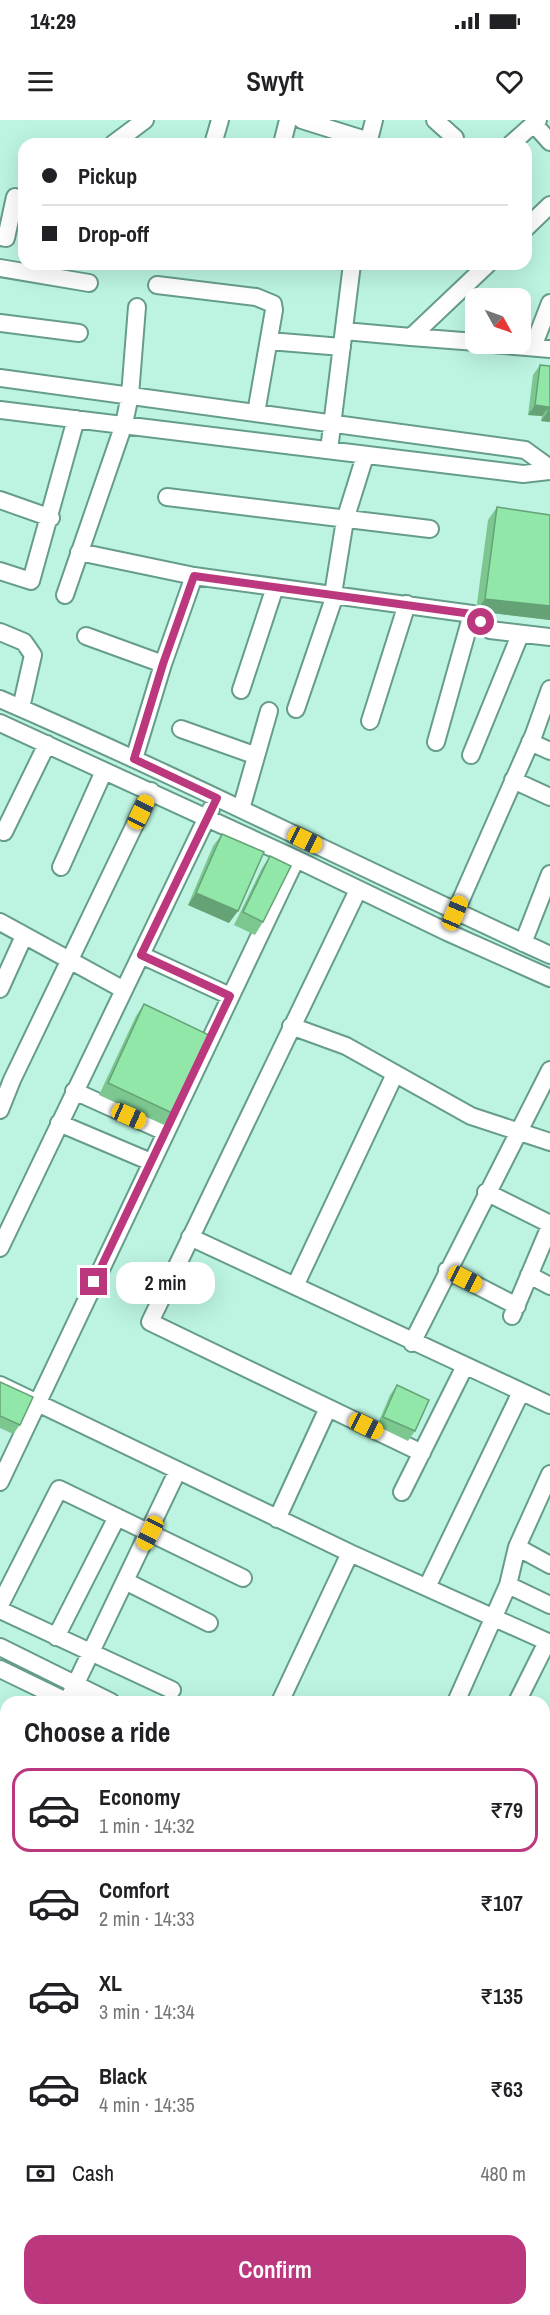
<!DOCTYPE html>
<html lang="en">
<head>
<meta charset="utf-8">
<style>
  body { margin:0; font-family:"Archivo Narrow",sans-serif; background:#f6f6f6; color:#202124; height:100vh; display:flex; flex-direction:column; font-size:22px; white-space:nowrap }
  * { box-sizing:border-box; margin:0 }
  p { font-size:20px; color:#757577 }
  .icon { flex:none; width:33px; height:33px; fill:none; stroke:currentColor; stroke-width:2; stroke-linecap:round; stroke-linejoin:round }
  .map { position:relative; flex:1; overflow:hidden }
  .details { position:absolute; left:0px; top:1576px; width:550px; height:620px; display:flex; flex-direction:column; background:#fff; border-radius:18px 18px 0 0; box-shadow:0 6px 24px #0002 }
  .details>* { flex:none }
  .banner { position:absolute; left:18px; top:18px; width:514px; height:132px; border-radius:18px; box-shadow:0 6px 24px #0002; display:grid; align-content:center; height:132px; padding:0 24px; background:#fff }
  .needle { width:39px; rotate:130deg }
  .tools { position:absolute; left:465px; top:168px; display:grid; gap:12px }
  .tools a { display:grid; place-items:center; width:66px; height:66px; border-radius:12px; background:#fff; box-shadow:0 6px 24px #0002; font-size:30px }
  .end { position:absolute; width:27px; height:27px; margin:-14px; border:8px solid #bc387e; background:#fff; box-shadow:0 0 0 3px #fff }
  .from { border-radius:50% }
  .bubble { position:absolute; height:42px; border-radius:18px; background:#fff; box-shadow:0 6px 24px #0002; font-size:20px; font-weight:600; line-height:42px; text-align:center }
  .car { position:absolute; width:18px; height:36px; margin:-18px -9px; border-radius:8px; box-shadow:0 0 4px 2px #0007; background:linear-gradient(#f5c518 24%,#345 0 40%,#f5c518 0 76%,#345 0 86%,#f5c518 0) }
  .banner b { display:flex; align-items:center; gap:21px; height:57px; font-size:22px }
  .banner b+b { border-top:2px solid #e0e0e0 }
  .banner i { width:15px; height:15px; background:#202124 }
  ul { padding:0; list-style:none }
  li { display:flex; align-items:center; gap:18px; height:84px; margin:0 12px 9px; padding:0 12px; border:3px solid transparent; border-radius:18px }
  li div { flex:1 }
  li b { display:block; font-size:22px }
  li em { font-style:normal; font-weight:600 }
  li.on { border-color:#bc387e }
  li>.icon { width:54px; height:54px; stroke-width:1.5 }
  h2 { padding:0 24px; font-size:27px; line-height:72px }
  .pay { display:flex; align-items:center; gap:15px; height:66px; padding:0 24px; font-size:22px }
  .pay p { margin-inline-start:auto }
  .button { display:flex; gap:12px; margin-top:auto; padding:12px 24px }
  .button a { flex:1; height:69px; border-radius:18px; background:#bc387e; color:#fff; font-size:24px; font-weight:600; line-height:69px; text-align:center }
  .status { display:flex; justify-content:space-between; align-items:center; height:42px; padding:0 30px; background:#fff; direction:ltr }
  .status svg { height:16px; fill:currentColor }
  header { display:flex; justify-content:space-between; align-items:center; height:78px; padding:0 24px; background:#fff; font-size:27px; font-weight:600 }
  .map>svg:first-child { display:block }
  .green { fill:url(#green-dots) }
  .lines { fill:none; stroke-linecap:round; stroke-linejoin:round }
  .minor-casing { stroke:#669c8b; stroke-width:20 }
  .path { stroke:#77a193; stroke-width:3; stroke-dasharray:4.5 3; stroke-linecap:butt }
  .minor { stroke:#fff; stroke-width:16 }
  .wall { fill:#7cc790 }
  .shaded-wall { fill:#65a276 }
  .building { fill:#90e7a8; stroke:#65a276; stroke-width:1.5 }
  .route { stroke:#bc387e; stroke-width:8 }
</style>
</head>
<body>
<div class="status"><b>14:29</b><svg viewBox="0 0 49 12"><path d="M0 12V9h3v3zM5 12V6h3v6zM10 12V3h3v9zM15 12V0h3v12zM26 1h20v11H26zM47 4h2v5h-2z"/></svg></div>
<header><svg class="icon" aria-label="menu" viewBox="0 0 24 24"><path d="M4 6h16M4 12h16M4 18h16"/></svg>Swyft<svg class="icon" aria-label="heart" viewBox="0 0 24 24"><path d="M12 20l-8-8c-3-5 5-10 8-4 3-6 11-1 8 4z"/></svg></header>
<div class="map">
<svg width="550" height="2195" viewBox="0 0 550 2195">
  <defs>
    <pattern id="green-dots" width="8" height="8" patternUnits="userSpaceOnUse" patternTransform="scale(1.5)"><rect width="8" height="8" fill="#d1d78c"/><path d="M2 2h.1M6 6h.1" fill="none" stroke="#b2b878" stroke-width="1.8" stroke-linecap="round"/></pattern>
  </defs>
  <rect width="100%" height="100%" fill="#bcf4e1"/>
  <!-- green -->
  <path class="green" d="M6,1952V2035L0,2031V1965Z"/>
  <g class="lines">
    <!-- minor casing -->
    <g class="minor-casing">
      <path id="minor" d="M302,0L369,21
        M435,0L455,18
        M534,4L550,22
        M113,24L145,0
        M213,24L220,0
        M282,24L288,0
        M368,24L374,0
        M511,24L538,0
        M526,108L550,85
        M0,117L6,118L15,77
        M0,148L89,163
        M157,165L256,177L273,184L274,190L256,293
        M0,203L79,213
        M344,211L411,217
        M269,221L342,227
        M476,222L411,217L488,144
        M492,224L550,229
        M533,227L550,183
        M0,258L525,330L550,348
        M0,290L523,354L550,351
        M329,330L352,144
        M167,377L430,409
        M0,380L51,398
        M79,432L194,456
        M0,451L31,461L76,299
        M333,474L345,400L365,336
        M65,475L124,304L130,275L137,187
        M0,512L24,522L33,535L21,588
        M86,516L163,544
        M241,570L275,467
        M0,579C185,659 366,751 550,835
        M296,589L335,475
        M370,601L407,484
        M0,603L296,739L447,812L550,858
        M181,609L254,635
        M436,622L472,494
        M530,622L550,631
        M471,635L520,515
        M134,639L163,544L194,456L472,494L490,510L550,517
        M513,660L550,677
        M241,689L269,591
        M4,712L47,624
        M61,747L104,651
        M358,770L150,1202L422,1333
        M452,800L534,614L550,569
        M0,802L124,870
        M523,823L550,754
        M141,835L230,876
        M0,869L24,816
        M291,906L346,926L471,996L550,1022
        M74,971L165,1012
        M0,990L12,960L151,671
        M59,1003L151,1042
        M486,1072L550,1104
        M190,1117L550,1285
        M0,1128L211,689
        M447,1150L517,1186
        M529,1155L550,1166
        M295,1166L395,954
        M512,1196L550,1106
        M412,1223L550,950
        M0,1265L350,1433L550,1523
        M0,1362L296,739
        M402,1372L465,1246
        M277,1399L328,1288
        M517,1427L550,1354
        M125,1461L209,1503
        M508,1465L550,1485
        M427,1467L521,1272
        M0,1485L59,1369L243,1458
        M0,1490L172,1570
        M56,1517L117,1397
        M0,1527L111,1582
        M0,1549L68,1582
        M67,1582L177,1352
        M280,1582L350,1433
        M456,1582L508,1465L517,1427L550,1445
        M517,1582L547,1522
        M544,1666L550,1655
        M544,1798L550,1801
        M544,1819L550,1822
        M0,1947L6,1934
        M544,1963L550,1954
        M544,2039L550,2030
        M0,2179L6,2182
        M24,2190L35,2195
        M166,2190L175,2195
        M142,2195L146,2190
        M352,2195L355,2190
        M397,2195L400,2190
        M446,2195L449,2190"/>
    </g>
    <!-- path -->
    <path class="path" d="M0,1983L6,1971
      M0,2025L6,2028"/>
    <!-- minor -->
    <use href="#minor" class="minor"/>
  </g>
  <!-- wall -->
  <path class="wall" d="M540,245L550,246V302L541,301L542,296L528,295L533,255Z
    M497,387L550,395V500L476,491L488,400Z
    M222,714L229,803L188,785L213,726Z
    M270,736L263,802L255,815L234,805L262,748Z
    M144,884L172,993L164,1005L99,975L136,896Z
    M0,1262L20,1305L13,1314L0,1308Z
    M397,1265L415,1311L408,1321L377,1306L390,1275Z"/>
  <!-- shaded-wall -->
  <path class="shaded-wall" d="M535,285L549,287L542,296L528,295Z
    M548,291L550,292V302L541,301Z
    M485,479L550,486V500L476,491Z
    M196,773L238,791L229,803L188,785Z"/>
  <!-- building -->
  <path class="building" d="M540,245L550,246V292L548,291L549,287L535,285Z
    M497,387L550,395V486L485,479Z
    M222,714L264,732L238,791L196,773Z
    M270,736L291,746L263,802L243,792Z
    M144,884L209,915L172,993L108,963Z
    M0,1262L33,1277L20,1305L0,1296Z
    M397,1265L429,1280L415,1311L383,1297Z"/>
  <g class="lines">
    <!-- route -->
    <path class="route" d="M94,1162L230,876L141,835L217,678L134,639L163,544L194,456L472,494L481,502"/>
  </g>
</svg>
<div class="tools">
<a><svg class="needle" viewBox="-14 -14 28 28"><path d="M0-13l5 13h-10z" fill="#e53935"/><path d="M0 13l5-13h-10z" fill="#757577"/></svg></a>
</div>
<i class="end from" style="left:481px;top:502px"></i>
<i class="end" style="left:94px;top:1162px"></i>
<div class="bubble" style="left:116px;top:1142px;width:99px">2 min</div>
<i class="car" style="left:141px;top:692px;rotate:26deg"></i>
<i class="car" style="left:305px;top:720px;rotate:116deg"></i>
<i class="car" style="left:455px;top:793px;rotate:23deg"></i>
<i class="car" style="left:129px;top:996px;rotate:114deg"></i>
<i class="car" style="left:465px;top:1159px;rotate:117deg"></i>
<i class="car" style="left:366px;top:1306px;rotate:116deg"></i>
<i class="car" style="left:150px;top:1413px;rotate:207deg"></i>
<div class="banner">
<b><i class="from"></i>Pickup</b>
<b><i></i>Drop-off</b>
</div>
<section class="details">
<h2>Choose a ride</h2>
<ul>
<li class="on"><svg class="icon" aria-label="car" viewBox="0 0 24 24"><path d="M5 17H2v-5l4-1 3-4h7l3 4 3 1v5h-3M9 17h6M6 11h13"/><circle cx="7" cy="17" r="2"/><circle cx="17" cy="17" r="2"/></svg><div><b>Economy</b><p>1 min · 14:32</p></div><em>₹79</em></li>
<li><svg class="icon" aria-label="car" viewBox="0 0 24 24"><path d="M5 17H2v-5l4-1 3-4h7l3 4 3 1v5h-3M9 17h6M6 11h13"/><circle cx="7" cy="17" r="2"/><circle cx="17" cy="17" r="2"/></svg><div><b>Comfort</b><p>2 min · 14:33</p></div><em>₹107</em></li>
<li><svg class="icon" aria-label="car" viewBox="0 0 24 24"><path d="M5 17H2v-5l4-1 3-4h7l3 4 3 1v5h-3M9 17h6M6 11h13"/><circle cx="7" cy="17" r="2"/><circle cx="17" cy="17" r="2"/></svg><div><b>XL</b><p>3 min · 14:34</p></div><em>₹135</em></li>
<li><svg class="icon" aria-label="car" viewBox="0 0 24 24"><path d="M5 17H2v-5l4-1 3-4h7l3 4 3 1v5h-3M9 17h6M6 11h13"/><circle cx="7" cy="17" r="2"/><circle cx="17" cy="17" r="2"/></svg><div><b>Black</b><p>4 min · 14:35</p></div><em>₹63</em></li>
</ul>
<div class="pay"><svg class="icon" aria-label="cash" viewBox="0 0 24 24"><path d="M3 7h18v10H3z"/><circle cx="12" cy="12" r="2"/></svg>Cash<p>480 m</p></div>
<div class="button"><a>Confirm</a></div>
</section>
</div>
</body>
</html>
